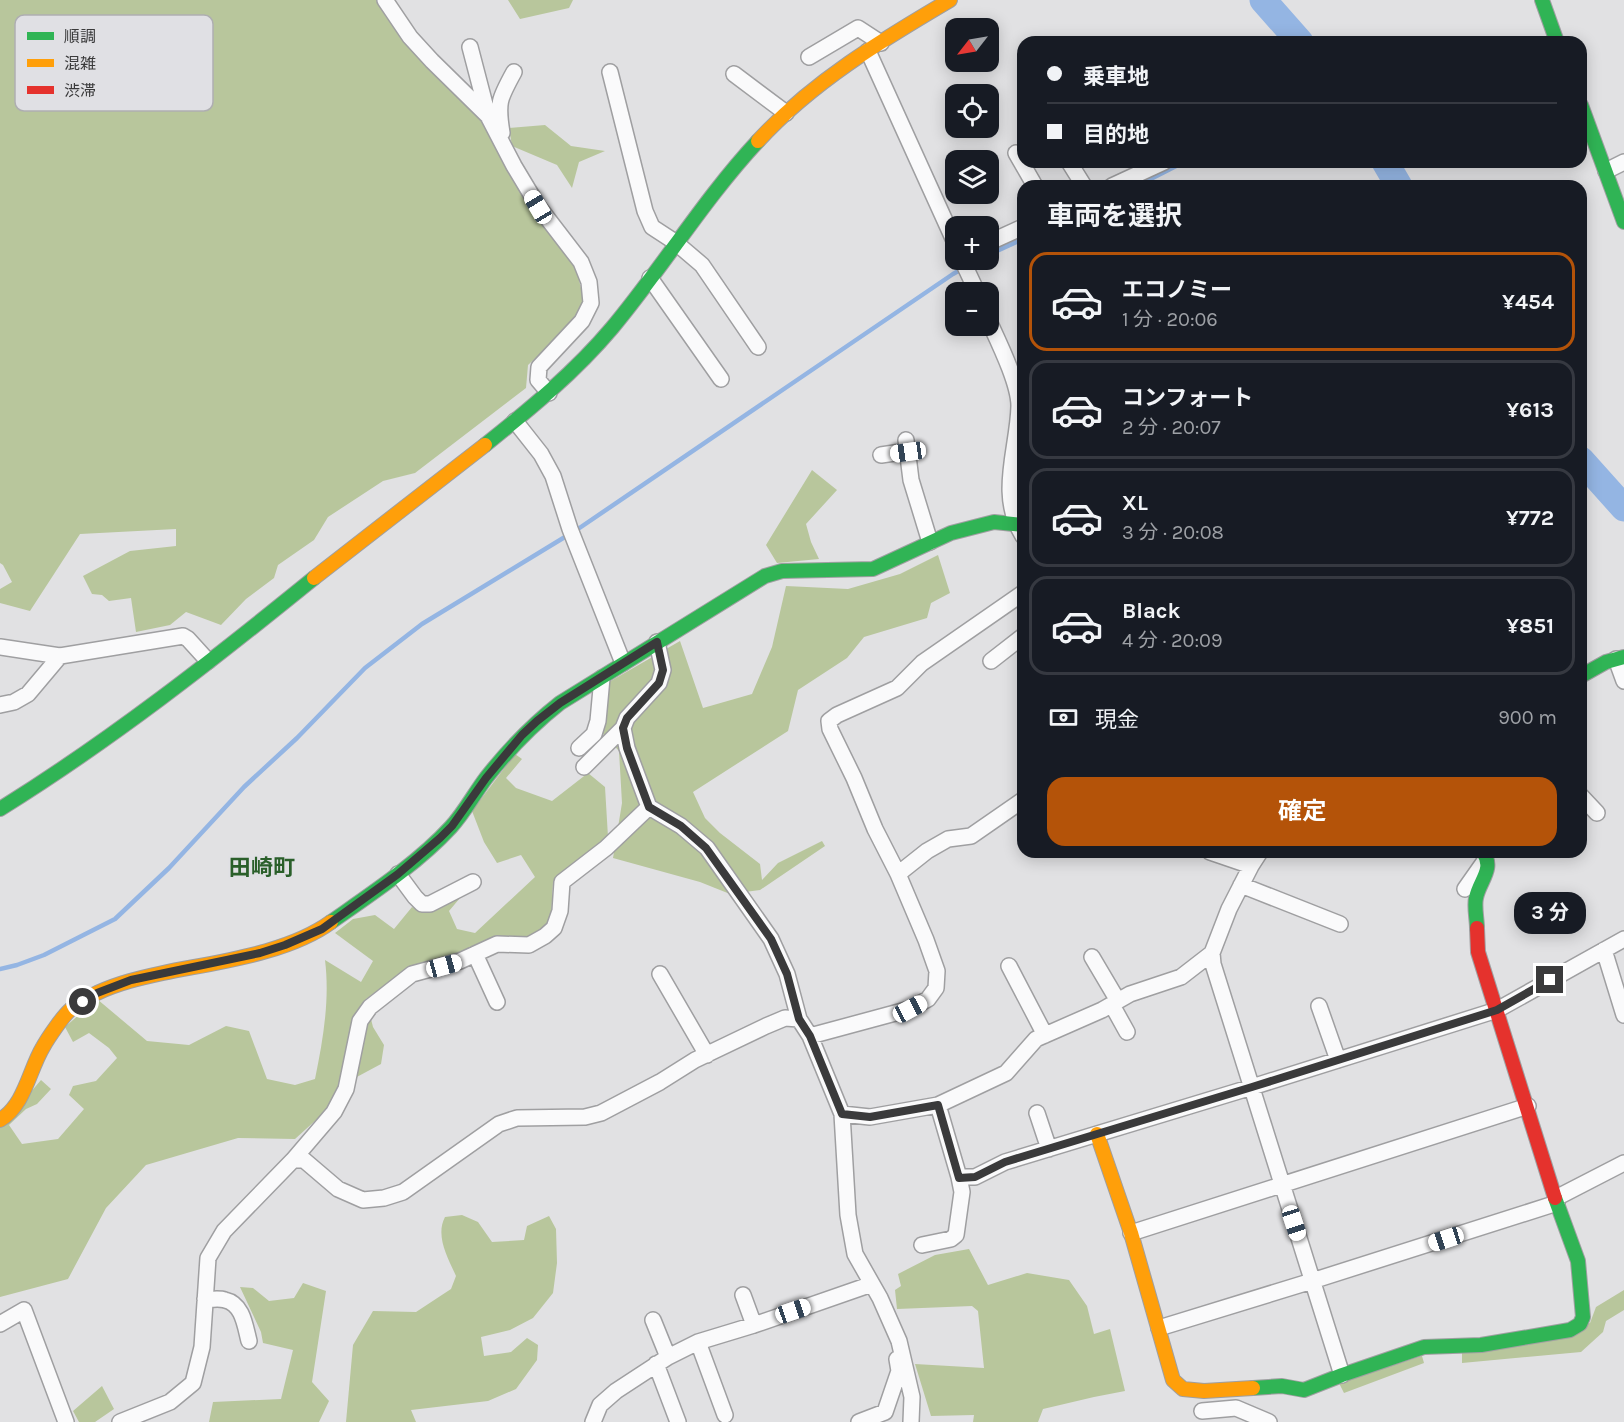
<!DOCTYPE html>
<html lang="ja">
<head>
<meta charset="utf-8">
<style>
  body { margin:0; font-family:Karla,"Noto Sans JP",sans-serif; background:#242831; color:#f1f3f6; height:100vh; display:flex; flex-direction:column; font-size:22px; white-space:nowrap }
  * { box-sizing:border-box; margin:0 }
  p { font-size:20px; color:#9ea1a6 }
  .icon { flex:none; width:33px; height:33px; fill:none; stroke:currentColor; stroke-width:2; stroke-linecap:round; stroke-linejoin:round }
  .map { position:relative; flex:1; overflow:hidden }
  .drawer { position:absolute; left:1017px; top:180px; width:570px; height:678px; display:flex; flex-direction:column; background:#171b24; border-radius:18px; box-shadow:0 3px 15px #0003 }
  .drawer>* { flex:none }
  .banner { position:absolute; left:1017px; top:36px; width:570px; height:132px; border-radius:18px; box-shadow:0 3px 15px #0003; display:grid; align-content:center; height:132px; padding:0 30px; background:#171b24 }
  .needle { width:39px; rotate:239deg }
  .fabs { position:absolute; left:945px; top:18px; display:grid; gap:12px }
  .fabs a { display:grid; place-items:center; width:54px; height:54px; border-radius:12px; background:#171b24; box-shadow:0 3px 15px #0003; font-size:30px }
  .end { position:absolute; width:27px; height:27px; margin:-14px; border:8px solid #3a3a3b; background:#fff; box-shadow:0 0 0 3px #fff }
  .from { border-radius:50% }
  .bubble { position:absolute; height:42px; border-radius:18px; background:#171b24; box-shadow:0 3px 15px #0003; font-size:20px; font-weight:700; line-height:42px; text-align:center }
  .car { position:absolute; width:18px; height:36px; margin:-18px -9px; border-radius:8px; box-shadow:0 0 4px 2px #0007; background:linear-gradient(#fff 24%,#345 0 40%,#fff 0 76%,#345 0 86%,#fff 0) }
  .banner b { display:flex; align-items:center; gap:21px; height:57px; font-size:22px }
  .banner b+b { border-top:2px solid #363941 }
  .banner i { width:15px; height:15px; background:#f1f3f6 }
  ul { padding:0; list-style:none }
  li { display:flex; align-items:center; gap:18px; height:99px; margin:0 12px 9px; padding:0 18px; border:3px solid #363941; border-radius:18px }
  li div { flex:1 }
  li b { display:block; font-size:22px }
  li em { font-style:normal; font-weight:700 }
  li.current { border-color:#b45309 }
  li>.icon { width:54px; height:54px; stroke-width:1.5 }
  h2 { padding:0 30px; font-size:27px; line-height:72px }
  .pay { display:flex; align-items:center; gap:15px; height:66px; padding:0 30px; font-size:22px }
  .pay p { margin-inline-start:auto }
  .action { display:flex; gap:12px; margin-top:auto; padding:12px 30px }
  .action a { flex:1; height:69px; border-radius:18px; background:#b45309; color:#fff; font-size:24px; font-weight:700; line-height:69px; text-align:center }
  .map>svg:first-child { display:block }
  .forest { fill:#b8c69c }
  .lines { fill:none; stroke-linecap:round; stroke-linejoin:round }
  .stream { stroke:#94b5e3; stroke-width:4.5 }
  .river { stroke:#94b5e3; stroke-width:27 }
  .street-casing { stroke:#9f9fa1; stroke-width:18 }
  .fast-casing { stroke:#9f9fa1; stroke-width:16 }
  .slow-casing { stroke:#9f9fa1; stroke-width:16 }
  .jam-casing { stroke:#9f9fa1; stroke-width:16 }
  .street { stroke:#fafafb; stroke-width:15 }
  .fast { stroke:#30b455; stroke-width:14 }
  .slow { stroke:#ff9f0a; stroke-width:14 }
  .jam { stroke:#e5322d; stroke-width:14 }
  .route { stroke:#3a3a3b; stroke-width:8 }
  .labels { text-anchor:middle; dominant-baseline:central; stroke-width:5; stroke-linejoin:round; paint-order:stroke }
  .quarter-label { font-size:22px; font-weight:bold; fill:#2a5f2a; stroke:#e0e0e4 }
  .key { fill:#e0e0e4; stroke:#aeaeb1; stroke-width:1.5 }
  .key-label { font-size:16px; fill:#3a3a3b }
</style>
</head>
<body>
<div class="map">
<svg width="1624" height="1422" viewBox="0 0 1624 1422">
  <rect width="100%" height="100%" fill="#e1e1e3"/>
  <!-- forest -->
  <path class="forest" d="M0,0H376L386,17L483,122L576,267L584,301L573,323L528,365L526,388L415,473L383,481L328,517L314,540L278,565L274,578L246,599L221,625L186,612L170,625L136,632L131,598L109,601L102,595L92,594L83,576L130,551L176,546V529L80,534L30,611L0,603V589L12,582L3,565L0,563Z
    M508,0H573L569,8L520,19Z
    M545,125L571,146L605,151L579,162L572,188L557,165L512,146L509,128Z
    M812,470L837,490L806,524L811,542L819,559L777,563L766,545Z
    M938,555L950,593L931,603L927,618L864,637L847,658L798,690L788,731L693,792L705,818L720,833L760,864L762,880L778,863L822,841L825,846L760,890L730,894L700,882L613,858L622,803L619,751L603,734L609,682L680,641L703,708L752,694L772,647L786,586L848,589L900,574Z
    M515,754L522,759L506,778L516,788L552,801L588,773L605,787L608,837L553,882L551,918L541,931L525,938L461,955L401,973L366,999L373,1027L384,1045L381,1064L340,1086L327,1110L295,1139L238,1138L146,1165L106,1208L68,1279L0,1297V1128L41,1080L51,1089L37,1104L26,1109L9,1125L22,1144L58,1139L84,1109L69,1095L73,1086L96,1081L117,1058L109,1048L89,1033L73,1042L65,1027L97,999L147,1041L189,1045L226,1026L249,1031L267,1079L295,1085L315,1079C323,1040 330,1000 325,960L361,982L373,961L335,933L353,919L375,915L394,929L412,907L425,913L460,898L449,911L457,929L475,933L535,877L521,855L497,863L484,842L472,811Z
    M462,1215L478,1222L492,1242L524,1240L527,1226L549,1216L556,1229L557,1263L553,1293L533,1318L510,1330L481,1337L484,1356L511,1352L527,1338L538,1345L537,1360L516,1389L488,1401L411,1410L416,1422H346L353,1345L373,1311L416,1312L451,1289L456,1276C448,1258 435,1236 445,1217Z
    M969,1249L988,1285L1027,1273L1069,1280L1087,1306L1094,1334L1110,1329L1125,1391L1094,1397L1043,1409L1038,1422H973L974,1415L931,1416L915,1364L984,1368L978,1311L972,1306L897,1309L895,1290L901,1286L898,1274L935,1255Z
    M303,1283L326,1291L312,1382L329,1401L319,1422H209L213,1402L281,1399L293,1350L263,1343L261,1332L240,1287L253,1288L269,1301L294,1298Z
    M1624,1290V1310L1606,1321L1603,1332L1581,1352L1462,1363V1352L1590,1323L1596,1307Z
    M1422,1356L1424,1363L1344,1393L1339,1383Z
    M102,1386L114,1409L95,1422H79L73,1411Z"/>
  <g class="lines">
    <!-- stream -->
    <path class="stream" d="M1137,186L1184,162
      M988,255L1023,239
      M0,969L17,965L44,955L115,919L169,868L244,787L297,738L365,668L422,624L578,529L953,274L978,260"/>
    <!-- river -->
    <path class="river" d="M1263,0L1300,42
      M1385,162L1399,186
      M1581,460L1624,508"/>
    <!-- street casing -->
    <g class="street-casing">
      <path id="street" d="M385,0L410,37L432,61L488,116L514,166L538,206L581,262L589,282L591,303L582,321L539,367L538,380L549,393
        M470,47L488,116
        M868,51L956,245
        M809,57L858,28L881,43
        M610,72L645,211L652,227L675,242L702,265L758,347
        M734,74L786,113
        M502,133C497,103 499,99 514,72
        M1016,153L1035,186
        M1069,162L1084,186
        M1606,171L1624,162
        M1112,186L1164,162
        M988,243L1023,227
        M962,260L977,292
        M650,278L721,379
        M988,319C998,341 1019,383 1019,406C1018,450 997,494 1023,536
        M515,421L541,454L553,476L570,529L623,663
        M906,440L911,480L930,542
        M881,455L908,451
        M657,642L663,670L659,683L627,718L623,728L627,748L649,807L681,826L707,848L771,939L787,974L799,1019L810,1036L842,1114L848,1215L855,1254L880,1298L899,1341L912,1397L911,1422
        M0,647L60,656
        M1616,659L1624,681
        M991,661L1023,636
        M0,705L14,702L28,694L60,656L183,636L188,639L208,661
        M579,748L594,734L598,721L602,678
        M584,767L623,728
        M1581,796L1597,813
        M1210,852L1251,866
        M1260,852L1251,866L1229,909L1212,953L1213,964L1342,1375
        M398,874L415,897L422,904H430L473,882
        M898,874L875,829L854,778L830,729L829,721L837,715L897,688L922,663L1023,593
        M1241,885L1340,924
        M1465,889L1484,862
        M1604,950L1624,1015
        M475,954L497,1002
        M1092,957L1118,1001
        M1009,966L1045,1035
        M660,974L707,1055
        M1112,1005L1127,1032
        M1319,1006L1338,1060
        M810,1036L910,1009L928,999L936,988L937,971L926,940L898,874L927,851L948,839L971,836L1023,800
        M938,1105L959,1177H975L1005,1162L1252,1087L1497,1010L1624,939
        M1037,1113L1049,1149
        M842,1114L870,1117L938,1105L1006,1073L1036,1039L1102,1010L1130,994L1181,977L1212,953
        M293,1160L334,1112L346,1089L360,1021L370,1007L412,974L460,961L497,944L529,945L545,936L554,928L560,911L562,882L606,848L649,807
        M1556,1198L1624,1163
        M1131,1233L1528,1106
        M922,1245L951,1239L956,1235L962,1192L959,1177
        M743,1295L754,1325
        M205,1299C211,1300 219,1298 225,1300C243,1304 245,1326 249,1341
        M653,1320L668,1357
        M0,1324L24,1310L66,1422
        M1159,1328L1312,1281L1557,1203
        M698,1342L725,1415
        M656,1364L678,1422
        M1202,1411L1236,1408L1269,1422
        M120,1422L170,1402L193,1383L202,1347L208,1258L224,1231L293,1160H304L338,1189L363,1200L384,1198L403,1192L499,1124L517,1118L585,1117L601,1113L660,1082L695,1060L766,1026L785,1018L799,1019
        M593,1422L600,1405L616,1391L668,1357L698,1342L754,1325L872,1284
        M859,1422L885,1412L899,1371L897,1359"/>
    </g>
    <!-- fast casing -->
    <g class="fast-casing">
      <path id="fast" d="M1542,0L1557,42
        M1581,105L1624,222
        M485,445C530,409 575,372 612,328C663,267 704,199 758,141
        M1581,676L1606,662L1624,657
        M0,809C111,740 213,660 314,578
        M331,922C371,894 418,863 451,827C464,813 474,794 486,778C508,750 532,725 560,703L765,576L782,571L873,569L951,533L994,522L1023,525
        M1477,928C1477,919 1474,907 1476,898C1479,881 1495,869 1483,852
        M1253,1388L1282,1386L1304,1390L1342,1375L1424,1347L1481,1345L1570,1330L1580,1324L1583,1317L1578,1261L1555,1198"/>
    </g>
    <!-- slow casing -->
    <g class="slow-casing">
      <path id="slow" d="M758,141C812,82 882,40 950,0
        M314,578L485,445
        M0,1120C25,1105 29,1070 43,1047C48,1038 63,1016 70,1010C78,1004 88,997 97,993C118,983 140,978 163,973C216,962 287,954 331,922
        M1097,1134L1131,1233L1173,1380L1183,1389L1204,1391L1253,1388"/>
    </g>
    <!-- jam casing -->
    <g class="jam-casing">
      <path id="jam" d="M1477,928L1478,952L1555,1198"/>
    </g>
    <!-- street -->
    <use href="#street" class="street"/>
    <!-- fast -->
    <use href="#fast" class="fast"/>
    <!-- slow -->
    <use href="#slow" class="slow"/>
    <!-- jam -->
    <use href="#jam" class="jam"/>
  </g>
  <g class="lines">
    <!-- route -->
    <path class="route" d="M83,1002L97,993L131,980L260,953L285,945L322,929L398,874L440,838L452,826L486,778L522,735L537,721L560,703L657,642L663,670L659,683L627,718L623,728L627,748L649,807L681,826L706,848L771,939L787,974L799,1019L810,1036L842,1114L870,1117L938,1105L959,1178L975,1177L1005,1162L1252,1087L1497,1010L1550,980"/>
  </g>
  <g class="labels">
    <!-- quarter labels -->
    <g class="quarter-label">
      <text x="262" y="868">田崎町</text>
    </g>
  </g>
  <!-- legend -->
  <rect x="15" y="15" width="198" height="96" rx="9" class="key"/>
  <rect x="27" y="32" width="27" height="8" fill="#30b455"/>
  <rect x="27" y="59" width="27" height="8" fill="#ff9f0a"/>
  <rect x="27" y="86" width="27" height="8" fill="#e5322d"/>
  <g class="key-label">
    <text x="64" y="42">順調</text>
    <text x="64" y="69">混雑</text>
    <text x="64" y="96">渋滞</text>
  </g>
</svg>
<div class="fabs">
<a><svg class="needle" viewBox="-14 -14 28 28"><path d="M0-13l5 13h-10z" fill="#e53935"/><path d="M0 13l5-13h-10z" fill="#9ea1a6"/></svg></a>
<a><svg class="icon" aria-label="locate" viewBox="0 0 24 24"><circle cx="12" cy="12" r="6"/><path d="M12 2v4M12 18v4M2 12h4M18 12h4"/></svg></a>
<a><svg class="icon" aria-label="layers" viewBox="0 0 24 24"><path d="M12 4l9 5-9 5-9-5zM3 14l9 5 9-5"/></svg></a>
<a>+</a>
<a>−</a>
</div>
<i class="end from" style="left:83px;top:1002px"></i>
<i class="end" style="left:1550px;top:980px"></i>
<div class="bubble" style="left:1514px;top:892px;width:72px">3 分</div>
<i class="car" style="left:538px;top:207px;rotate:329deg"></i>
<i class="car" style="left:908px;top:452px;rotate:262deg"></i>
<i class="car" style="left:444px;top:966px;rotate:75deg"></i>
<i class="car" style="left:910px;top:1009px;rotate:62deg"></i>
<i class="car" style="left:1294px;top:1223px;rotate:162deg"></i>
<i class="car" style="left:1446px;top:1239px;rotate:252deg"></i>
<i class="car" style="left:793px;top:1311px;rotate:71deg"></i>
<div class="banner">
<b><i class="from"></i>乗車地</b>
<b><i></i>目的地</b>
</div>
<section class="drawer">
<h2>車両を選択</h2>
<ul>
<li class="current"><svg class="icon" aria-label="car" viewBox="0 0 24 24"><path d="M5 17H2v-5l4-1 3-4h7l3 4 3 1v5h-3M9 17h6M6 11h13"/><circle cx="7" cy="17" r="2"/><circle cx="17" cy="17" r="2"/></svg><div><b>エコノミー</b><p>1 分 · 20:06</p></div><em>¥454</em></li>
<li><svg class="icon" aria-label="car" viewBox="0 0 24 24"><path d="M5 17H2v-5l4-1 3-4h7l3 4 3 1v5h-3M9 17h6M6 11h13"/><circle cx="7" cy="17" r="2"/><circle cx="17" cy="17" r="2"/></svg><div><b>コンフォート</b><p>2 分 · 20:07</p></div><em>¥613</em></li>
<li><svg class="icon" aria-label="car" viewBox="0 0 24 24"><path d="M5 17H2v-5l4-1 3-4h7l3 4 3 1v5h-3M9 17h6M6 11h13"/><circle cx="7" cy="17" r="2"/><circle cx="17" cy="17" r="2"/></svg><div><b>XL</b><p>3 分 · 20:08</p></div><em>¥772</em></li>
<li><svg class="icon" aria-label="car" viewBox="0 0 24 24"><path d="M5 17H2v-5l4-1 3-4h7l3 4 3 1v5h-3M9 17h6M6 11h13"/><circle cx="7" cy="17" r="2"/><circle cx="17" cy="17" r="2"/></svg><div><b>Black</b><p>4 分 · 20:09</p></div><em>¥851</em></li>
</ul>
<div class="pay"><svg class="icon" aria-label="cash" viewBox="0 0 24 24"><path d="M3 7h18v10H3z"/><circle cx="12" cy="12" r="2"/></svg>現金<p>900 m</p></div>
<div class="action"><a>確定</a></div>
</section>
</div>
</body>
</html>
